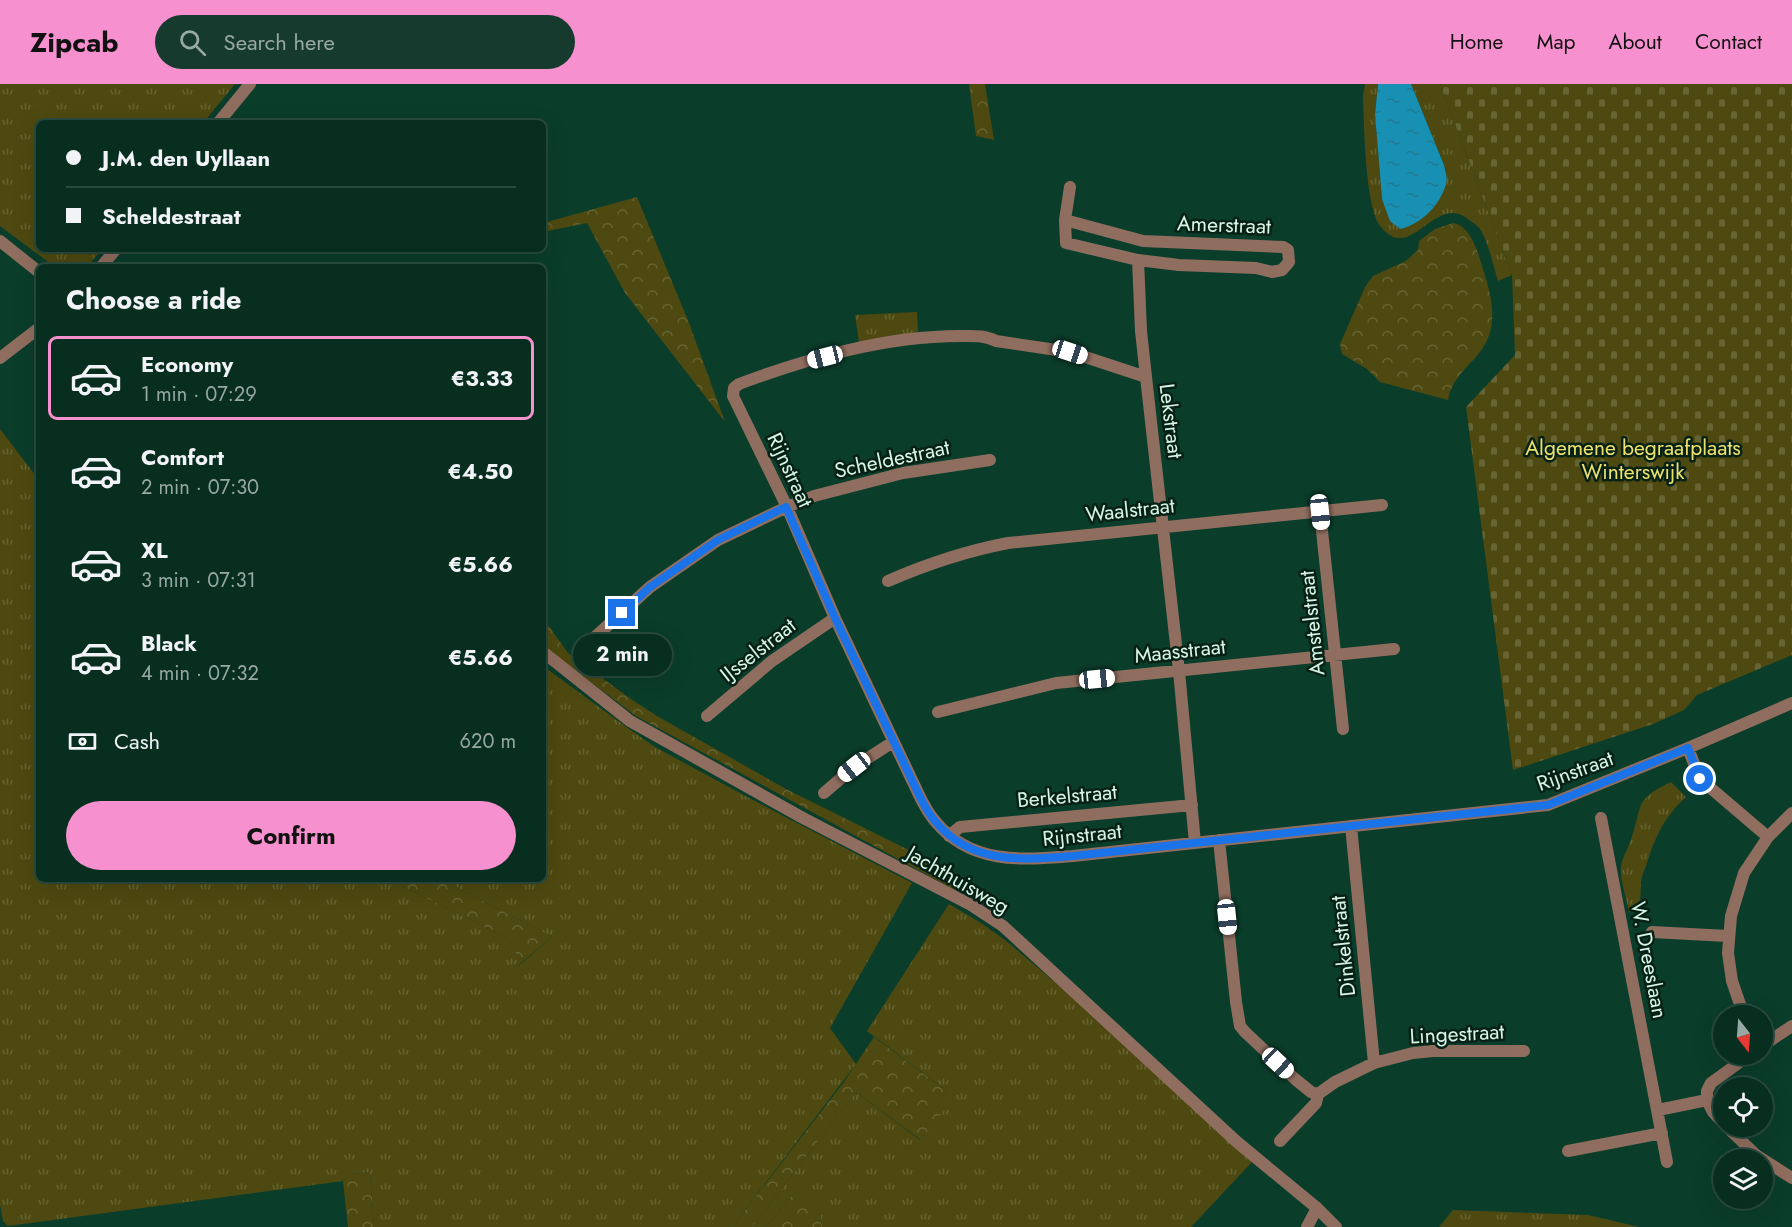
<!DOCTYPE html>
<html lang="en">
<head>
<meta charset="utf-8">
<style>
  body { margin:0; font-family:Jost,sans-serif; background:#163a2d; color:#f1f3f6; height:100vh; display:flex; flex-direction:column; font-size:22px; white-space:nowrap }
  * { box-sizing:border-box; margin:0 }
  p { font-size:20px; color:#98a8a5 }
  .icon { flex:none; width:33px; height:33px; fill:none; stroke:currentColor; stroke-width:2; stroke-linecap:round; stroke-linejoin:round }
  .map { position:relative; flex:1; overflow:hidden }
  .panel { position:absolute; left:36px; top:180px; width:510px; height:618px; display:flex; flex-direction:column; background:#082e20; border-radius:9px; box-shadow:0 6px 24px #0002,0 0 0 2px #294a3e }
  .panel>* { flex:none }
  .hud { position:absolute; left:36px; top:36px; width:510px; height:132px; border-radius:9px; box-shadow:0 6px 24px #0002,0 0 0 2px #294a3e; display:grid; align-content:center; height:132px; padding:0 30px; background:#082e20 }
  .needle { width:39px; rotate:163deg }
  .controls { position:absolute; left:1713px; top:921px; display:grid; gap:12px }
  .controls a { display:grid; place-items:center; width:60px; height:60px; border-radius:50%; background:#082e20; box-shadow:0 6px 24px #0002,0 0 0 2px #294a3e; font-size:30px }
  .end { position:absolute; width:27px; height:27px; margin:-14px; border:8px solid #1a73e8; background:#fff; box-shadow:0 0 0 3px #fff }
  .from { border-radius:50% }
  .bubble { position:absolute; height:42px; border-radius:21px; background:#082e20; box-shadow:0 6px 24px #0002,0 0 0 2px #294a3e; font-size:20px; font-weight:700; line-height:42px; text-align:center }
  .car { position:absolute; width:18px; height:36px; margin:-18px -9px; border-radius:8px; box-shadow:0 0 4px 2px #0007; background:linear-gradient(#fff 24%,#345 0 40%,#fff 0 76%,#345 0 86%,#fff 0) }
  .hud b { display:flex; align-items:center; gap:21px; height:57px; font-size:22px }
  .hud b+b { border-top:2px solid #294a3e }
  .hud i { width:15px; height:15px; background:#f1f3f6 }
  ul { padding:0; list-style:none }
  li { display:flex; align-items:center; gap:18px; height:84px; margin:0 12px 9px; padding:0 18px; border:3px solid transparent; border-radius:9px }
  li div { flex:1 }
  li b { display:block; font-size:22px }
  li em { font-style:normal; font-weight:700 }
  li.current { border-color:#f790ce }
  li>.icon { width:54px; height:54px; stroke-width:1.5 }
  h2 { padding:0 30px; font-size:27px; line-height:72px }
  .pay { display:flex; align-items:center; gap:15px; height:66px; padding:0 30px; font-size:22px }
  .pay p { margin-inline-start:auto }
  .cta { display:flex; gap:12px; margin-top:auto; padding:12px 30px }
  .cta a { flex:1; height:69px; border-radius:36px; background:#f790ce; color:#111; font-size:24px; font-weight:700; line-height:69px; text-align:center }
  header { display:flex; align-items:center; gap:36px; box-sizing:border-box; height:84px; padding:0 30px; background:#f790ce; color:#111 }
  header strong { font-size:28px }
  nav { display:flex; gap:33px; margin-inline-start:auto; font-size:21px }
  .search { width:420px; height:54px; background:#163a2d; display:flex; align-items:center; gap:15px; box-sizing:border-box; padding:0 21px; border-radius:33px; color:#98a8a5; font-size:22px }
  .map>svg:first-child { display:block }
  .grass { fill:url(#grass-tufts) }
  .forest { fill:url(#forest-crowns) }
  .cemetery { fill:url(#cemetery-stones) }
  .water { fill:url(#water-ripples) }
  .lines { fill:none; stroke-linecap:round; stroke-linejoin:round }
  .minor { stroke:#906e5f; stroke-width:12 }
  .route { stroke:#1a73e8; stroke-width:8 }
  .labels { text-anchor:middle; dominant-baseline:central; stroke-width:5; stroke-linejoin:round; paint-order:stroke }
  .street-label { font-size:21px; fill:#d7f6e6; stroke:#072117 }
  .park-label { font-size:21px; fill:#ede26c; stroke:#072117 }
</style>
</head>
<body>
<header>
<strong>Zipcab</strong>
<div class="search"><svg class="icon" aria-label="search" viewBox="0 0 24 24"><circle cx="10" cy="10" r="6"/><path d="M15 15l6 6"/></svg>Search here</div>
<nav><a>Home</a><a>Map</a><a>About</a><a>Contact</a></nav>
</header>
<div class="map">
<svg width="1792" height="1143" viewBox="0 0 1792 1143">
  <defs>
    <pattern id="grass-tufts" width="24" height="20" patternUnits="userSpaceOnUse" patternTransform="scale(1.5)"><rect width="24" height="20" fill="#4e4910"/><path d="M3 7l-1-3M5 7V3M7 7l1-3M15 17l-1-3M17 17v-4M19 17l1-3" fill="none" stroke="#676433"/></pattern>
    <pattern id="forest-crowns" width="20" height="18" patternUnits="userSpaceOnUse" patternTransform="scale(1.5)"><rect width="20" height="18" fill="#4e4910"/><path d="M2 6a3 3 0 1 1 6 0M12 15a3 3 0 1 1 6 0" fill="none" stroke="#676433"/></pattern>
    <pattern id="cemetery-stones" width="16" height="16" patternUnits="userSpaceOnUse" patternTransform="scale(1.5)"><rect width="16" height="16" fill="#4e4910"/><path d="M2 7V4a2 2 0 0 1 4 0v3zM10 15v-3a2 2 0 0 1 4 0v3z" fill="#676433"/></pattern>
    <pattern id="water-ripples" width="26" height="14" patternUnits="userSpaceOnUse" patternTransform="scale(1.5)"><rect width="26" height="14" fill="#1790b4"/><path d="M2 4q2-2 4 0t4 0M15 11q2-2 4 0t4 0" fill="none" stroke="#25788d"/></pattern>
  </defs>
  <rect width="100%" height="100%" fill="#0b3d2b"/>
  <!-- grass -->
  <path class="grass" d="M0,0H235L203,39H39V165H102L87,183H55L0,142Z
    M1365,0H1378L1375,30L1382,115L1442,107C1447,97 1447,91 1444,81L1411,0H1440L1512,191L1498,197C1494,184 1487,154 1480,145C1477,141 1472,138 1469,136C1435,107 1412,181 1381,143C1365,125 1364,38 1363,11Z
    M917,228L918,248L859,258L855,231Z
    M0,345L39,396V795H388L503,852C512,861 522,870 516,883L522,879L552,853L441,795H543V582L625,642L655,663L751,715L912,799L830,944L856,980L732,1143H374L370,1088L349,1090L343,1097L8,1142L3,1137L0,1121Z
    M1671,698L1686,713C1664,733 1655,753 1646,782C1644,787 1641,794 1641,800C1640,815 1643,819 1629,829C1627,815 1620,797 1621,783C1622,773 1628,765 1631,756C1643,722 1633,716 1671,698Z
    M949,820L981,839L1005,856L1072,913L1253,1077L1191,1143H822L820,1131L798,1104L766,1143H752L856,1008L920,1056L948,1008L867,947Z
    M1453,1126L1588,1131L1639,1143H1439Z"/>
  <!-- forest -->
  <path class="forest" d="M969,0H985L994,56L976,52Z
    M637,113L689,239L725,338L625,209L587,139L543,148V139Z
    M1453,139C1466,141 1474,157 1478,169C1489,205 1505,242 1475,274C1463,287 1451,298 1448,316L1380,298L1367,285L1342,270L1340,260L1365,203L1373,192L1406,177L1418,166L1419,157L1435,145Z
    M543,534L568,569L631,615L657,632L786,705L957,790L955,806L636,632L543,562Z
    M388,795H441L552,853L515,884C521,870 513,862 503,852Z
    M874,953L948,1008L950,1013L946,1024L921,1056L856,1008L752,1143H732L844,998Z
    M370,1088L374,1143H348L343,1097L349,1090Z
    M798,1104L817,1122L820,1131L822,1143H766Z"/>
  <!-- cemetery -->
  <path class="cemetery" d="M1440,0H1792V571L1697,611L1684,626L1653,640L1513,686L1466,323L1515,271L1512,191Z"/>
  <!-- water -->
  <path class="water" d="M1378,0H1411L1444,81C1445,87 1448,93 1446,100C1440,121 1422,140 1400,145L1390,137L1382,115L1375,30Z"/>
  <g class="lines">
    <!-- minor -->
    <path class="minor" d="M218,39L250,0
      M1065,136L1143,157L1283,163L1288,166L1289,178L1282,186L1272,188L1256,184L1179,181L1138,176L1066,159L1065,136L1070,103
      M0,157L39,188
      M1138,176L1141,247L1146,293
      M101,183L116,165
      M0,274L39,244
      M1320,428L1343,645
      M888,497C927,480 966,467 1008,459L1382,421
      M594,554L650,503L718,456L787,423L814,412L903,389L990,376
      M543,568L630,637L803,734L971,821L1003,842L1237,1058L1317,1124L1336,1143
      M938,628L1056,599L1394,565
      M707,632L772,577L835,534
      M1688,664L1700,695L1768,753L1744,789L1731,832L1728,869L1732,897L1744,932
      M824,709L854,683L893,658
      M1601,734L1667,1078
      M1351,742L1374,979
      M949,752L960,743L1192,721
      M1768,753L1792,729
      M1219,756L1236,918L1240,942L1245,948L1295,995L1311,1008L1318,1010
      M1195,759L1179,587L1146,293L1070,268L996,257C985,251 973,252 960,252C885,252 809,274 739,300L734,304L733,312L787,423L835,534L920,713C924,721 929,730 935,737C971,781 1022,776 1073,772L1548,721L1688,664L1792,619
      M1652,848L1728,852
      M1762,962L1792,942
      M1707,1016V1007L1711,999L1751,970
      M1658,1026L1707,1016L1713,1028L1724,1040
      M1726,1042L1756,1071L1792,1094
      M1280,1057L1316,1019L1318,1010L1335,998L1374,979L1413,969L1433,967H1524
      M1568,1067L1662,1049
      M1307,1143L1317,1124"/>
  </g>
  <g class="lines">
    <!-- route -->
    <path class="route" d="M622,529L650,503L718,456L786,423L835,534L920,713C924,721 929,730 935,737C971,781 1022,776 1073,772L1548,721L1688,664L1700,695"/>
  </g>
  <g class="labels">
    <!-- street labels -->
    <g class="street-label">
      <text transform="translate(1224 141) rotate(2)">Amerstraat</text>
      <text transform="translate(1171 337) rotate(83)">Lekstraat</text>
      <text transform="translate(892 375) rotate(-12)">Scheldestraat</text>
      <text transform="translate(790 386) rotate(65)">Rijnstraat</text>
      <text transform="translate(1130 426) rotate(-6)">Waalstraat</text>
      <text transform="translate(1312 539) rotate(-96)">Amstelstraat</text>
      <text transform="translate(758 566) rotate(-38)">IJsselstraat</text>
      <text transform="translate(1180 567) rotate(-6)">Maasstraat</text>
      <text transform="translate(1575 687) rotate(-20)">Rijnstraat</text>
      <text transform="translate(1067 712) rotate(-5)">Berkelstraat</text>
      <text transform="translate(1082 751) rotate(-6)">Rijnstraat</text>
      <text transform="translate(958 796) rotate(30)">Jachthuisweg</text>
      <text transform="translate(1343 862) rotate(-96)">Dinkelstraat</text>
      <text transform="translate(1649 876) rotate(79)">W. Dreeslaan</text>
      <text transform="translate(1457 950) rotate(-3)">Lingestraat</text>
    </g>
    <!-- park labels -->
    <g class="park-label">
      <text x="1633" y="364">Algemene begraafplaats<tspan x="1633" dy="24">Winterswijk</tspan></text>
    </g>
  </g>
</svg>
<div class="controls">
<a><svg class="needle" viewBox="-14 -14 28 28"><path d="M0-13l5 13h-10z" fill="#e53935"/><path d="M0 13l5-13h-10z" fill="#98a8a5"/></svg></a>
<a><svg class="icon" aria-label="locate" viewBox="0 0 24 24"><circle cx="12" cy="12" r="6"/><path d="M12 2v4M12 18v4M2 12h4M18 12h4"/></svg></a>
<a><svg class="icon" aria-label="layers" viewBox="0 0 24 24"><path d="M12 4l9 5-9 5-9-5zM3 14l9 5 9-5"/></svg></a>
</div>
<i class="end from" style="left:1700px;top:695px"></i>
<i class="end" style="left:622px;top:529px"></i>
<div class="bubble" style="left:573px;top:550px;width:99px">2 min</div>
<i class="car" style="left:1070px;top:268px;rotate:108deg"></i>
<i class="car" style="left:825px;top:273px;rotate:256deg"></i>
<i class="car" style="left:1320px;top:428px;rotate:174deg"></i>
<i class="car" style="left:1097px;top:595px;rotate:84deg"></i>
<i class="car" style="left:854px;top:683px;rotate:232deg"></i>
<i class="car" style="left:1227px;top:833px;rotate:174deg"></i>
<i class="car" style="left:1278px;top:979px;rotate:133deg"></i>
<div class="hud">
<b><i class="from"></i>J.M. den Uyllaan</b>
<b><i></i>Scheldestraat</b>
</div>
<section class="panel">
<h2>Choose a ride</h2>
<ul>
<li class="current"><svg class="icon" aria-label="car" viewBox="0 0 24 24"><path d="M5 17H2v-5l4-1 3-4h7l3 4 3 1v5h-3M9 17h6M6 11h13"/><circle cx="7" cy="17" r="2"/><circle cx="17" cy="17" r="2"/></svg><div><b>Economy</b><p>1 min · 07:29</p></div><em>€3.33</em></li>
<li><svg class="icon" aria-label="car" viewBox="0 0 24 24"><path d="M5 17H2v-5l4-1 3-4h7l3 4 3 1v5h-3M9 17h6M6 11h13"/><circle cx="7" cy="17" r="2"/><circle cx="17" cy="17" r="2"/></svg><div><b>Comfort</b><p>2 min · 07:30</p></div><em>€4.50</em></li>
<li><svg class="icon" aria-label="car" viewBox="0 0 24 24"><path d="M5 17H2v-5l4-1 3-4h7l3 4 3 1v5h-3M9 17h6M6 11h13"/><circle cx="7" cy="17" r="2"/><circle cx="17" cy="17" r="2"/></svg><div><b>XL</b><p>3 min · 07:31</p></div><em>€5.66</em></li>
<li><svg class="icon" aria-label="car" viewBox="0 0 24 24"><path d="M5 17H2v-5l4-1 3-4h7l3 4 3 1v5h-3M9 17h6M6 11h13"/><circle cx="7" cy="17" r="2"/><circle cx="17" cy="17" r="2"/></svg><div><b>Black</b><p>4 min · 07:32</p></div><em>€5.66</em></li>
</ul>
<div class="pay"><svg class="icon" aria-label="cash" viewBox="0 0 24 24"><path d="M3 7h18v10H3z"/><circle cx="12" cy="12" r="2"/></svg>Cash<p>620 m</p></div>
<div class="cta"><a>Confirm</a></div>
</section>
</div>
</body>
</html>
